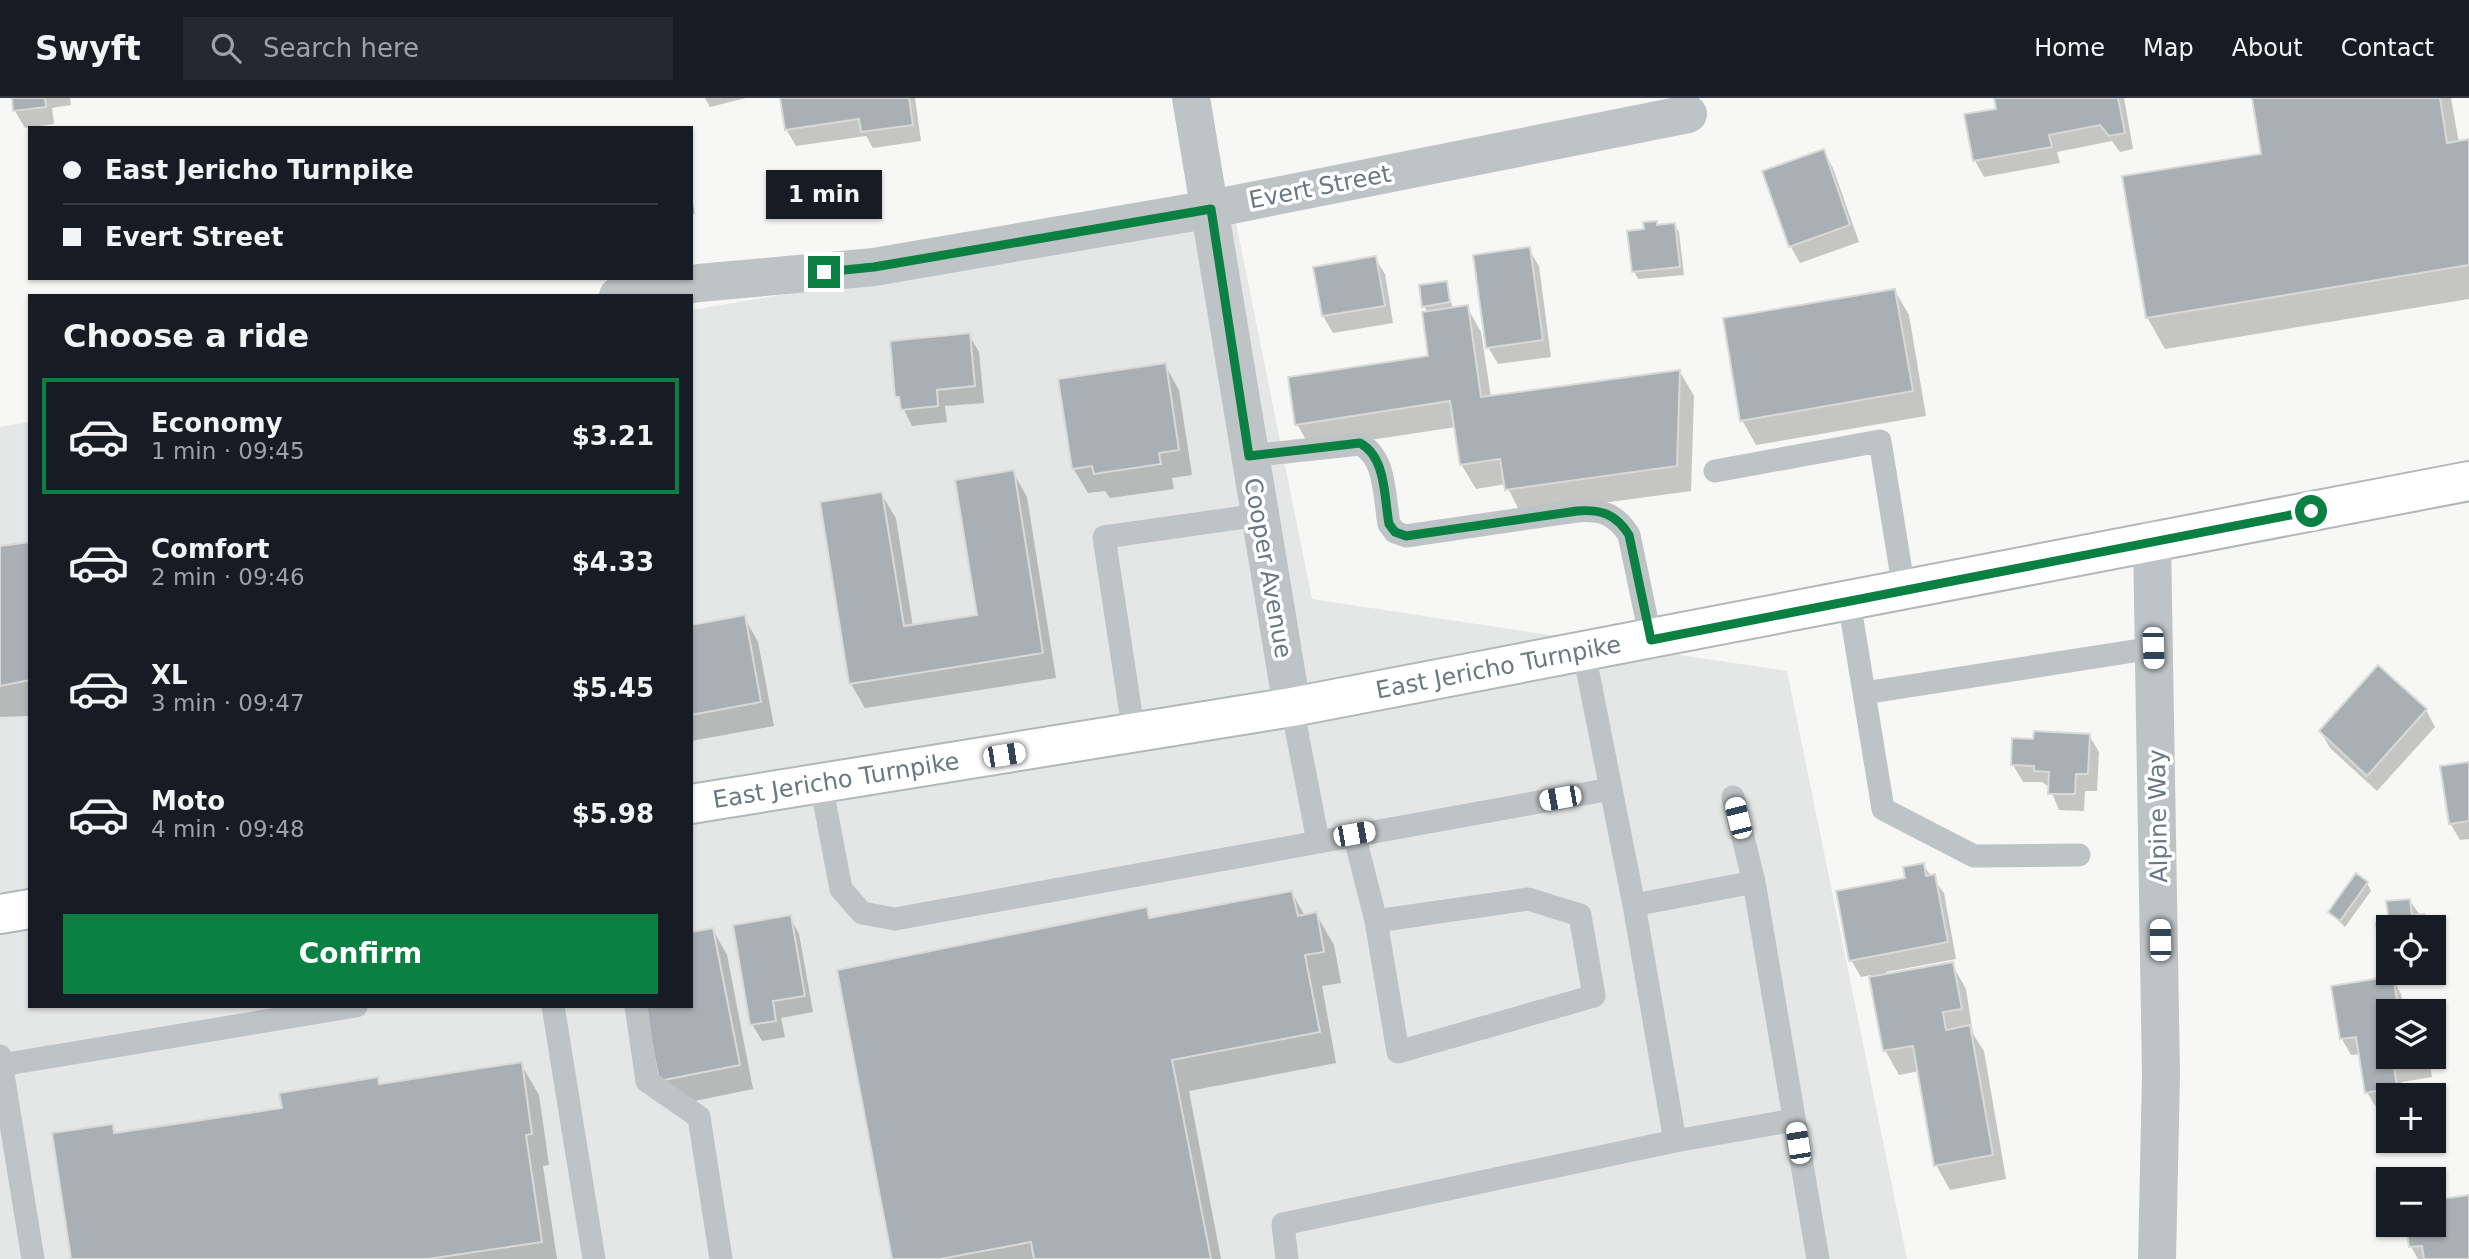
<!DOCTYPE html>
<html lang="en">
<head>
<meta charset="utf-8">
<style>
  body { margin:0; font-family:"DejaVu Sans",sans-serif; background:#242831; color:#f1f3f6; height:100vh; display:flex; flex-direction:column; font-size:26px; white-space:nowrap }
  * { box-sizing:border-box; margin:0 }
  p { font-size:23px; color:#9ea1a6 }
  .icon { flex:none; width:38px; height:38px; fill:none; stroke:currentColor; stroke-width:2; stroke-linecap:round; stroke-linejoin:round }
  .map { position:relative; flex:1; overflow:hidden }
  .sheet { position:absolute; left:28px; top:196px; width:665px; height:714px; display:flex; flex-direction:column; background:#171b24; border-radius:0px; box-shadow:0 2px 5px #0004 }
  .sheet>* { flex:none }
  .hud { position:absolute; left:28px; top:28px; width:665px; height:154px; border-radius:0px; box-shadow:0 2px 5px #0004; display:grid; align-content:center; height:154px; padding:0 35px; background:#171b24 }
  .tools { position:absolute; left:2376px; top:817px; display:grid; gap:14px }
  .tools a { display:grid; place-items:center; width:70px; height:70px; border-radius:0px; background:#171b24; box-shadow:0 2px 5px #0004; font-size:35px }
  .end { position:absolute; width:32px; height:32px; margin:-16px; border:9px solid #0b8043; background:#fff; box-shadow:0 0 0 4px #fff }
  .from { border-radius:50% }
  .bubble { position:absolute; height:49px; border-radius:0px; background:#171b24; box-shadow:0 2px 5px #0004; font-size:23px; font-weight:600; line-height:49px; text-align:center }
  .car { position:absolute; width:21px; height:42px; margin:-21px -10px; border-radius:9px; box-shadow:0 0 5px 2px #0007; background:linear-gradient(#fff 24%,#345 0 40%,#fff 0 76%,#345 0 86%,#fff 0) }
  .hud b { display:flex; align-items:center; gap:24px; height:66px; font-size:26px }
  .hud b+b { border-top:2px solid #363941 }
  .hud i { width:18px; height:18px; background:#f1f3f6 }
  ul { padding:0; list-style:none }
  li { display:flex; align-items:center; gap:21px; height:116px; margin:0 14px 10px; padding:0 21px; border:4px solid transparent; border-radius:0px }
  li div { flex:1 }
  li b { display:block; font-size:26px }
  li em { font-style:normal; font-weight:600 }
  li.active { border-color:#0b8043 }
  li>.icon { width:63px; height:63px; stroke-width:1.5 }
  h2 { padding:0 35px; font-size:32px; line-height:84px }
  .button { display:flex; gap:14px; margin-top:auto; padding:14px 35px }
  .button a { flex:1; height:80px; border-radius:0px; background:#0b8043; color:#fff; font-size:28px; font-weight:600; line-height:80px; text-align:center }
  header { display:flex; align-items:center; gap:42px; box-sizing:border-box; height:98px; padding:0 35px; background:#171b24; border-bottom:2px solid #363941 }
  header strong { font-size:33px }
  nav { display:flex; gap:38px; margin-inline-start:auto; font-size:24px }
  .search { width:490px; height:63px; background:#242831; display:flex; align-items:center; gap:18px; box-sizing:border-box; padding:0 24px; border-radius:0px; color:#9ea1a6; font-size:26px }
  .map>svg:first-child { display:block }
  .built { fill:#e5e6e6 }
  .shadow { fill:#0003 }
  .building { fill:#a8b0b5; stroke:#d9d9d7; stroke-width:2 }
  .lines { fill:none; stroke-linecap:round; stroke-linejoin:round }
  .primary-casing { stroke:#b2b7bb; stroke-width:42 }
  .lane { stroke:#bec3c6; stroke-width:23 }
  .street { stroke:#bec3c6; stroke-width:38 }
  .primary { stroke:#fff; stroke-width:38 }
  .route { stroke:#0b8043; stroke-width:9 }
  .labels { text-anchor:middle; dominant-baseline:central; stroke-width:7; stroke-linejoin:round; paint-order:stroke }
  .street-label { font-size:24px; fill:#687984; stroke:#fff }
</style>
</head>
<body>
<header>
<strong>Swyft</strong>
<div class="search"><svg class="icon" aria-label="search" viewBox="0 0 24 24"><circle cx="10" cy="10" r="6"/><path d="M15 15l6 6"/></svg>Search here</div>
<nav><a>Home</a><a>Map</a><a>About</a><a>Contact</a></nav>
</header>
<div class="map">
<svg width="2469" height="1161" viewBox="0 0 2469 1161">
  <rect width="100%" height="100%" fill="#f7f7f5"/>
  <!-- built -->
  <path class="built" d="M1235,120L1312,501L1787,573L1907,1161H0V329L30,324V908H691V212Z"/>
  <!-- shadow -->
  <path class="shadow" d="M13,0H70L71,7L52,10L54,26L25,30L15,13Z
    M746,0L710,9L705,0Z
    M782,0H915L921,43L873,50L866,38L796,48L786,31Z
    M1996,0H2124L2133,51L2120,54L2112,43L2057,54L2060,65L1984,79L1975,63L1998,12Z
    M2254,0H2451L2459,45L2469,43V201L2165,251L2147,219L2263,57Z
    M1823,53L1833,70L1859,144L1800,165L1791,149L1764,74Z
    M691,94L695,116H691Z
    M1645,126H1674L1679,134L1684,177L1638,181L1634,173Z
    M1529,151L1539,168L1551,259L1498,266L1488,249Z
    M1375,160L1385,176L1393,225L1333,235L1323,218L1315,170Z
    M1446,185L1453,211L1467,209L1481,234L1491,299L1680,274L1694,298L1691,393L1521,416L1506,386L1476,391L1461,366L1456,329L1311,351L1297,326L1430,259L1428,215L1424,208Z
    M1895,193L1909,217L1926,318L1756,347L1742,322Z
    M969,237L979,254L984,305L945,308L947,324L912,328L897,298Z
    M1165,267L1179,292L1192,377L1172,380L1174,391L1110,400L1105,393L1088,395L1073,370Z
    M1013,374L1027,399L1056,580L865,610L851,586L822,406L881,396L896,420L913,529L979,518Z
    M30,446V618L0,619V450Z
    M744,519L758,544L774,628L691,643V529Z
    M2379,570L2426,612L2435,629L2377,693L2330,650L2321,634Z
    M2089,637L2099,654L2097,693H2085L2084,713L2059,712L2050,690L2042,684H2023L2013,667L2035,643Z
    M2469,665V741L2460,742L2450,725Z
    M1923,767L1944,795L1956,861L1886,874L1887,877L1952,866L1966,891L1973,936L1984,953L2006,1081L1950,1092L1936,1067L1919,973L1899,977L1885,952L1871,877L1861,879L1851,862L1907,781Z
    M2367,785L2371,793L2345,829L2330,814Z
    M1292,795L1305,818L1316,816L1334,847L1341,885L1322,888L1336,965L1189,993L1221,1161H894L1146,811L1151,821Z
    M2409,802L2430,830H2389V875H2434V847L2438,878L2394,883L2401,896L2404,914H2389V959H2429L2432,979L2402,984L2404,998H2389V1009L2377,1011L2367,994L2361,956L2351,957L2342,941L2390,880L2383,867L2378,826L2391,825Z
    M790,819L799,836L813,914L781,920L785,939L762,943L752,926Z
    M713,832L727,857L753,991L675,1007L661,982L691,908Z
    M521,966L539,997L549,1067L543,1068L557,1161H73L112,1028L116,1037L284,1011L377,981L381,988Z
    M2469,1099V1161H2418L2411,1149L2408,1127H2434Z"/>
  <!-- building -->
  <path class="building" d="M12,0H45L46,9L13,13Z
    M780,0H909L913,27L861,34L859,21L785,32Z
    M1994,0H2118L2125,35L2109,38L2100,27L2049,37L2052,49L1973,63L1964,16L1996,11Z
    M2252,0H2440L2447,45L2469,41V167L2146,220L2122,78L2261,56Z
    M1824,51L1850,127L1789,149L1762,73Z
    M1657,123V127L1675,125L1680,169L1632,174L1627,133L1644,131L1643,124Z
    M1530,149L1543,242L1486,250L1473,157Z
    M1376,158L1385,208L1322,218L1313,169Z
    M1447,183L1450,204L1422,209L1419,187Z
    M1895,191L1913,293L1740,323L1723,220Z
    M1468,207L1481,299L1680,272L1677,368L1505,392L1500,361L1460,367L1450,303L1295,327L1288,279L1428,258L1422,214Z
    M970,235L975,288L937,292L938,308L901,312L899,299H895L890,243Z
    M1166,265L1179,352L1159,355L1161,366L1094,376L1092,368L1072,371L1058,281Z
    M1014,372L1043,555L849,586L820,404L882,394L904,528L977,517L955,382Z
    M30,444V582L0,588V448Z
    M745,517L761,604L691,617V527Z
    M2378,567L2427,611L2367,678L2319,633Z
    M2034,633L2090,636L2088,676H2076L2075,696H2048L2049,674L2034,673V668L2011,667L2012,640L2033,641Z
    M2469,664V723L2449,726L2440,668Z
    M1924,765L1926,778L1935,776L1948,844L1849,863L1836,793L1905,780L1903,769Z
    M2356,775L2368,784L2340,823L2328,814Z
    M1292,793L1298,818L1317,814L1324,854L1305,857L1320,934L1172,962L1211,1161H1034L1031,1144L940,1161H892L837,872L1147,809L1149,820Z
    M2410,801L2412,818L2424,816L2426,830H2389V866L2381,867L2376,825L2389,823L2386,803Z
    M791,817L805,898L773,903L776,923L750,927L733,827Z
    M713,830L740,967L659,983L644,908H691V834Z
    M1953,864L1962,911L1943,914L1946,932L1970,927L1993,1057L1934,1068L1913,948L1883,953L1869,879Z
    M2393,878L2399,914H2389V959H2423L2424,962L2394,968L2397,989L2365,995L2356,939L2340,941L2331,888Z
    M522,964L532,1036L526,1037L542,1144L428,1161H71L52,1035L113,1026L114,1035L282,1010L279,995L378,979L379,986Z
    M2469,1097V1161H2424L2422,1148L2409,1149L2406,1127H2434V1102Z"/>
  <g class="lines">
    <!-- primary casing -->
    <g class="primary-casing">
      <g id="primary">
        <path id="s1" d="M691,706L1292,609L2469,383"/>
        <path d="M0,816L30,811"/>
      </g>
    </g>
    <!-- lane -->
    <path class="lane" d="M1249,358L1360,346C1386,359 1384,398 1389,426L1395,434L1406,438L1577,413C1601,411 1616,416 1629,437L1651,542
      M1715,373L1880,343L1904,492
      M1849,503L1883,711L1974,758L2079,757
      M1864,595L2153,550
      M1292,609L1318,743
      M1134,636L1104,439L1259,417
      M821,686L841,791L862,815L895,821L1611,691
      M1733,699L1754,784
      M1354,736L1376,823L1528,801L1580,817L1594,898L1398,954L1376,823
      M1634,807L1754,784L1818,1161
      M553,908L594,1161
      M636,908L647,983L699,1019L721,1161
      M0,958L33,1161
      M1,967L356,908
      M1675,1043L1794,1022
      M1287,1161L1283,1126L1675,1043L1634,807L1584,555"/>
    <!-- street -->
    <path class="street" d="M1191,0L1292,609
      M618,198L699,185L874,169L1211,111L1688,16
      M2152,442L2161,977L2157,1161"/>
    <!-- primary -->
    <use href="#primary" class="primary"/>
  </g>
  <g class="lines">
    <!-- route -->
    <path class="route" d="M824,174L874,169L1211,111L1249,358L1360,345C1386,359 1384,398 1389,426L1395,434L1406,438L1577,413C1601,411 1616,416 1629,437L1651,542L2311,413"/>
  </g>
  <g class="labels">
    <!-- street labels -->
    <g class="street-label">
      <text transform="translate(1320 89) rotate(-11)">Evert Street</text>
      <text transform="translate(1268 470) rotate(80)">Cooper Avenue</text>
      <text stroke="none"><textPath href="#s1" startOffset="819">East Jericho Turnpike</textPath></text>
      <text stroke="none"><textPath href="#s1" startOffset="147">East Jericho Turnpike</textPath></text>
      <text transform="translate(2158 718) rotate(-91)">Alpine Way</text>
    </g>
  </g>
</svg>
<div class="tools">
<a><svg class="icon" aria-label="locate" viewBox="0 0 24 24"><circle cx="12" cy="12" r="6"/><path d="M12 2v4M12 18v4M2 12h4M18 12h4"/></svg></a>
<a><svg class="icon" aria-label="layers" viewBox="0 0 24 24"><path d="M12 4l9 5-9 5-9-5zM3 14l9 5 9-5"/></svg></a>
<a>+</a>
<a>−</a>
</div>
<i class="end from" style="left:2311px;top:413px"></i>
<i class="end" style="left:824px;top:174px"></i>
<div class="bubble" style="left:766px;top:72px;width:116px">1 min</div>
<i class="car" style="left:2153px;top:550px;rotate:178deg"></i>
<i class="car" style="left:1004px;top:657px;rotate:81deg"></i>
<i class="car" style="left:1560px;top:700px;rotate:260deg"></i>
<i class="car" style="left:1738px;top:720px;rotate:346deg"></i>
<i class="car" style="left:1354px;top:736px;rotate:80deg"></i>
<i class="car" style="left:2160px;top:842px;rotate:359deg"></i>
<i class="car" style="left:1798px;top:1045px;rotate:351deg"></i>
<div class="hud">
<b><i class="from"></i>East Jericho Turnpike</b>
<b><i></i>Evert Street</b>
</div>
<section class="sheet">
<h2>Choose a ride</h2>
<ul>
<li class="active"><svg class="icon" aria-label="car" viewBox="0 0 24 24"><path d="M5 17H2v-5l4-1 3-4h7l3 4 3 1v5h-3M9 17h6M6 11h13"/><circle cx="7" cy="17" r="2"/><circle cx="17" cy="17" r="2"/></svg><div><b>Economy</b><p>1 min · 09:45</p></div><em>$3.21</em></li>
<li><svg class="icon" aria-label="car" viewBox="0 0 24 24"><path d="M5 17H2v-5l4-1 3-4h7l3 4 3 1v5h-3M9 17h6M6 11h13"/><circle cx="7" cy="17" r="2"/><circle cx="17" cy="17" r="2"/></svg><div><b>Comfort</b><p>2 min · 09:46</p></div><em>$4.33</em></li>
<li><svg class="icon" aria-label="car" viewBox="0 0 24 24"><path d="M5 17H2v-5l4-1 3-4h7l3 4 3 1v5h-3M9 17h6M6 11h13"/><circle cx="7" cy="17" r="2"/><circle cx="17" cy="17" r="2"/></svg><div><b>XL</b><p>3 min · 09:47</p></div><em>$5.45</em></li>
<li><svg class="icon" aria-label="car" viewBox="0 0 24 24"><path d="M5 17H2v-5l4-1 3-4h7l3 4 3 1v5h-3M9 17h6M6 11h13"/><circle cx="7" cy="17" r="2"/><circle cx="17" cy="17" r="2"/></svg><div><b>Moto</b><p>4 min · 09:48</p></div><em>$5.98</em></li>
</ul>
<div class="button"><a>Confirm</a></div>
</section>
</div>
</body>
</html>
